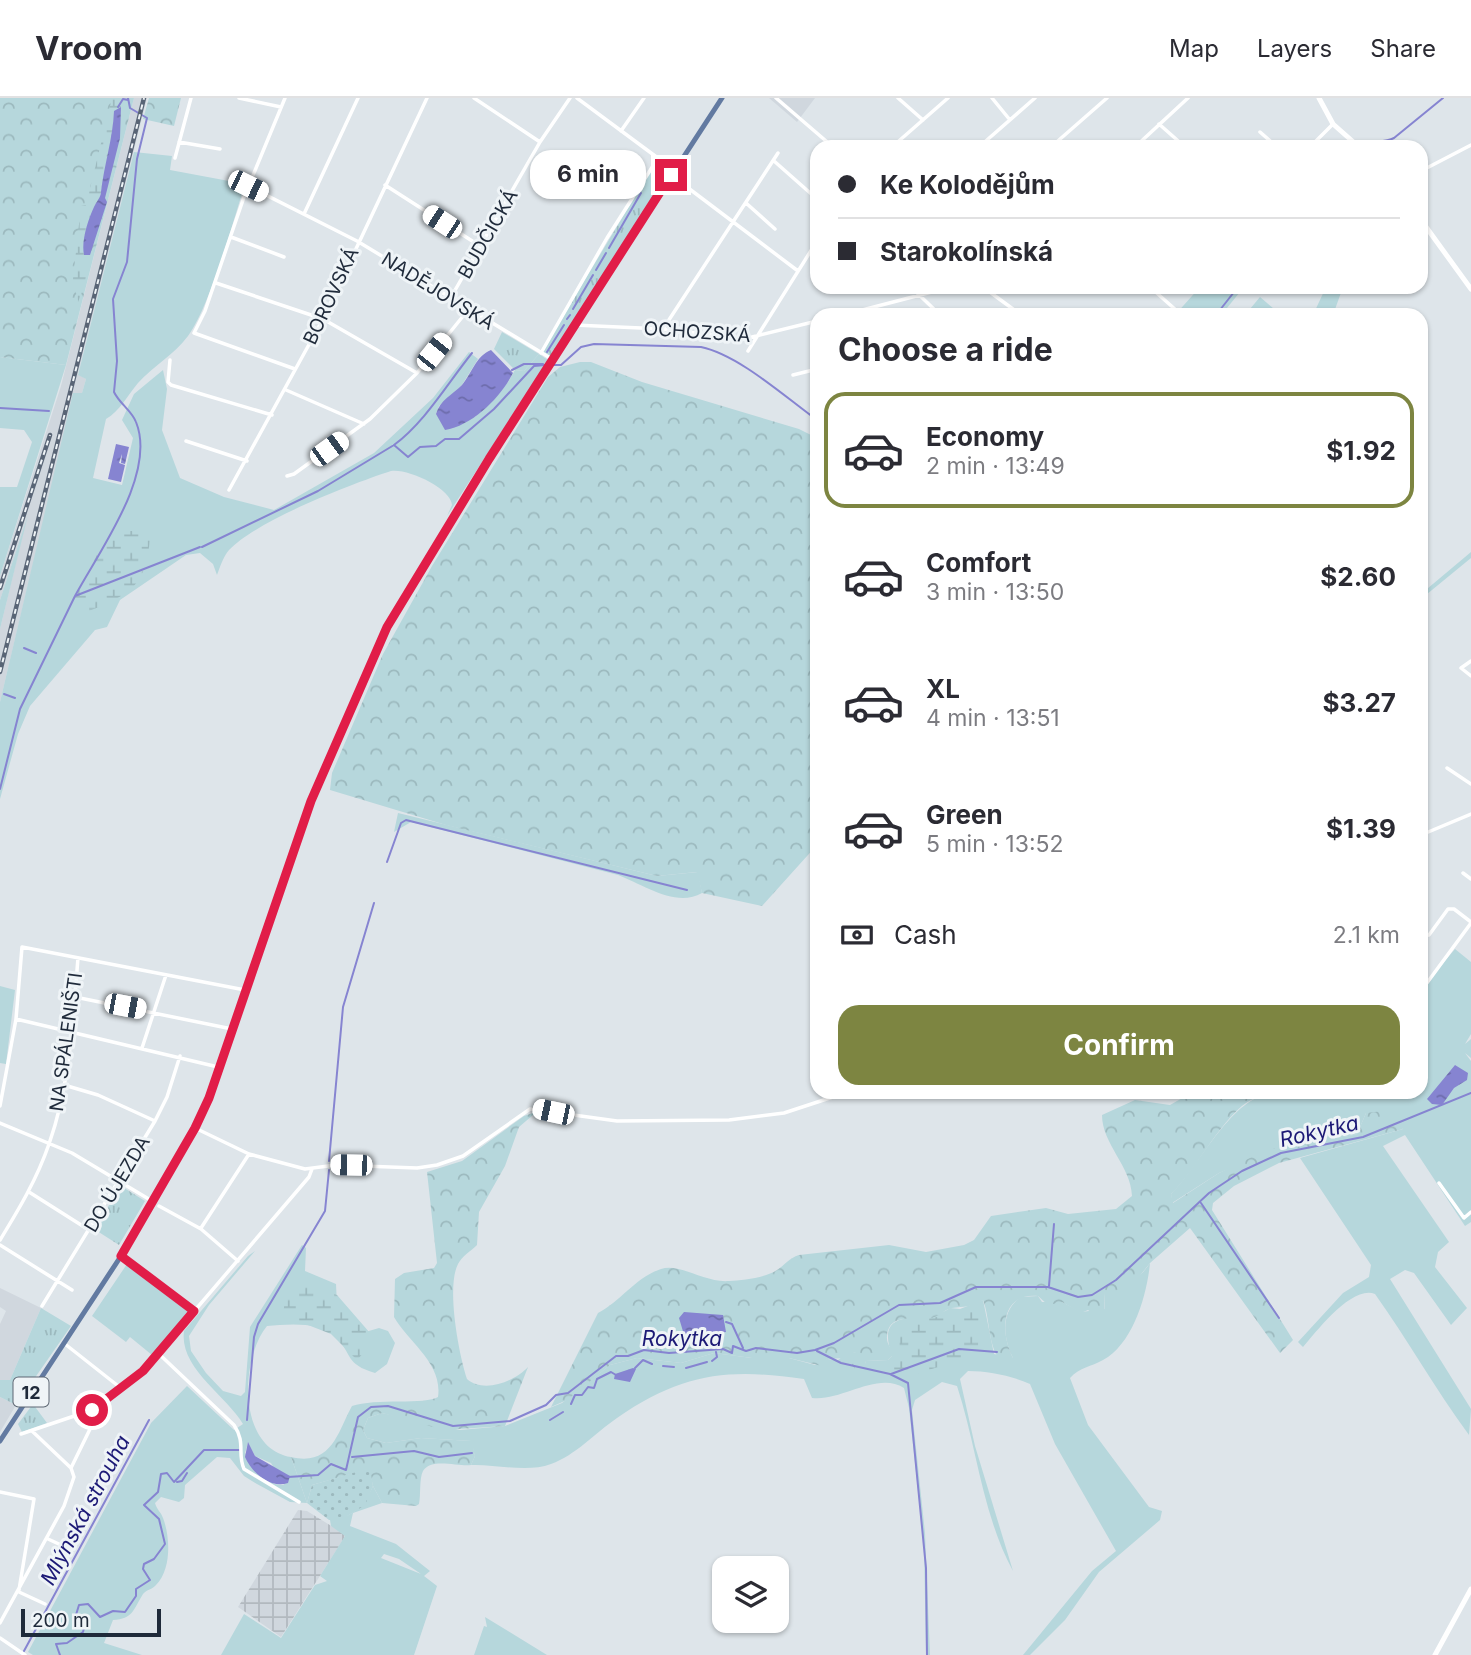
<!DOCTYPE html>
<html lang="en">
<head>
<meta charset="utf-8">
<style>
  body { margin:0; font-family:Inter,sans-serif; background:#f2f2f3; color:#2b2b33; height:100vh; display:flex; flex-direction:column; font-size:26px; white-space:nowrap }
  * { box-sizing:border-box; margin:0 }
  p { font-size:23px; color:#7c7c81 }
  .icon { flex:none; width:38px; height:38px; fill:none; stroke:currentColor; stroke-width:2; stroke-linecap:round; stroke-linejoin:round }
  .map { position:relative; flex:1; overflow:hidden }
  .details { position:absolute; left:810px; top:210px; width:618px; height:791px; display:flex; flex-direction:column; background:#fff; border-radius:21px; box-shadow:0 2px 5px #0004 }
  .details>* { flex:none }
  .guide { position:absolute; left:810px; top:42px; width:618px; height:154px; border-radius:21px; box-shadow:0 2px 5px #0004; display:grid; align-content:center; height:154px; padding:0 28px; background:#fff }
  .fabs { position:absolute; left:712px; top:1458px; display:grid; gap:14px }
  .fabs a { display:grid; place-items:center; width:77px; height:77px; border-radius:14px; background:#fff; box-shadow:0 2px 5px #0004; font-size:35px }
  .scale { position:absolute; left:21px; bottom:18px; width:140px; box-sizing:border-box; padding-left:7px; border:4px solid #1f2a3a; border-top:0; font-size:19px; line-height:24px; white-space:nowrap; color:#1f2a3a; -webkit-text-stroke:5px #eff4f7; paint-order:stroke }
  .end { position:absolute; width:32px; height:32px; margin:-16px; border:9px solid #e11d48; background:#fff; box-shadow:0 0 0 4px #fff }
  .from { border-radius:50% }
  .bubble { position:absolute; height:49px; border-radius:21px; background:#fff; box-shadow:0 2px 5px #0004; font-size:23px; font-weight:700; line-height:49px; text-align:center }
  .car { position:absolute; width:21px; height:42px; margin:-21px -10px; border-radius:9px; box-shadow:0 0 5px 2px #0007; background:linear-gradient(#fff 24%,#345 0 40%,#fff 0 76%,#345 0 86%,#fff 0) }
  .guide b { display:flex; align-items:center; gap:24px; height:66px; font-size:26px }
  .guide b+b { border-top:2px solid #e1e1e2 }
  .guide i { width:18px; height:18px; background:#2b2b33 }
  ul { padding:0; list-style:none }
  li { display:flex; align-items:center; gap:21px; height:116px; margin:0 14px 10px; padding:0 14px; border:4px solid transparent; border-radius:21px }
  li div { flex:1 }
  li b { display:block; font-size:26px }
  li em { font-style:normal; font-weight:700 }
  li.active { border-color:#7d8541 }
  li>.icon { width:63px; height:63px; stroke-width:1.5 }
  h2 { padding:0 28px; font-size:32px; line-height:84px }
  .pay { display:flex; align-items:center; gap:18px; height:77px; padding:0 28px; font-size:26px }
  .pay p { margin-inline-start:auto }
  .button { display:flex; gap:14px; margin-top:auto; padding:14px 28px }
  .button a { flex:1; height:80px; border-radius:21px; background:#7d8541; color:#fff; font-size:28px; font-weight:700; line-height:80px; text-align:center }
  header { display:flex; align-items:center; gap:42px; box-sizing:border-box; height:98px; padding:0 35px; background:#fff; border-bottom:2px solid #e1e1e2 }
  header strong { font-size:33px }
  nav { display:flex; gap:38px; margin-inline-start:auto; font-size:24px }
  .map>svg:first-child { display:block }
  .built { fill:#d0d7de }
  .industrial { fill:url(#industrial-grid) }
  .grass { fill:#b6d7dc; fill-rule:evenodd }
  .forest { fill:url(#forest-crowns) }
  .wetland { fill:url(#wetland-marsh) }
  .park { fill:url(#park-tufts) }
  .garden { fill:url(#garden-dots) }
  .water { fill:url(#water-ripples) }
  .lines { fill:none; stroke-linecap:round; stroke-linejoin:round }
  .stream { stroke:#8684d1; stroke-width:2 }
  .street { stroke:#fff; stroke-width:3.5 }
  .secondary { stroke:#fff; stroke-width:5 }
  .primary { stroke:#627aa1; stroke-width:5 }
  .rail-casing { stroke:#596576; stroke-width:4.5 }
  .rail { stroke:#eff4f7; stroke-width:2; stroke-dasharray:5; stroke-linecap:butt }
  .route { stroke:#e11d48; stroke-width:9 }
  .labels { text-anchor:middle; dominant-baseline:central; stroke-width:6; stroke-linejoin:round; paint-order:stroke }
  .shield { fill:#eff4f7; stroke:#5d6773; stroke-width:2 }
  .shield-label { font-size:18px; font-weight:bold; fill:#1f2a3a }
  .street-label { font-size:19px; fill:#1f2a3a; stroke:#eff4f7 }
  .water-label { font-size:21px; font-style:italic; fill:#1c1976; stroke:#eff4f7 }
</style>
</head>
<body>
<header>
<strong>Vroom</strong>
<nav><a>Map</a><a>Layers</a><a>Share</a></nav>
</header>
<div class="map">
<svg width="1471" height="1557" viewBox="0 0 1471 1557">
  <defs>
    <pattern id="industrial-grid" width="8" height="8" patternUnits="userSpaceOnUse" patternTransform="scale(1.75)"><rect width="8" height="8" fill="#d0d7de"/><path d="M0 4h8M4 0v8" fill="none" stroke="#b2b9bf"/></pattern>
    <pattern id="forest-crowns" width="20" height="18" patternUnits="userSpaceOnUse" patternTransform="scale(1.75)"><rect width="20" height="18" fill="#b6d7dc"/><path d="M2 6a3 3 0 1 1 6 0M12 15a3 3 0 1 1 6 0" fill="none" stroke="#9cb9be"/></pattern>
    <pattern id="wetland-marsh" width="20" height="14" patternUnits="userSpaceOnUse" patternTransform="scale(1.75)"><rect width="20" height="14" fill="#b6d7dc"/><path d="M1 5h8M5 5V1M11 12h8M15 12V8" fill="none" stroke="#9cb9be"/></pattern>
    <pattern id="park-tufts" width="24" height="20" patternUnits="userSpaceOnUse" patternTransform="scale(1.75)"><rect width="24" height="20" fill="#b6d7dc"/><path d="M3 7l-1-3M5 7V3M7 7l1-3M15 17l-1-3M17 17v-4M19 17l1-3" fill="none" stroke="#9cb9be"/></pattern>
    <pattern id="garden-dots" width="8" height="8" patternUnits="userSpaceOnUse" patternTransform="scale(1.75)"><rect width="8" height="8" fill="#b6d7dc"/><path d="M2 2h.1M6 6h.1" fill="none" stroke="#9cb9be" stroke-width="1.8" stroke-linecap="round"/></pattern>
    <pattern id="water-ripples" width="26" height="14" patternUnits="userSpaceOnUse" patternTransform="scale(1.75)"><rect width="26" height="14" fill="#8684d1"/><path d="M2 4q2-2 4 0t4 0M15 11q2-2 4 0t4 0" fill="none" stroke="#6d6cab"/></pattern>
  </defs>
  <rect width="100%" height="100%" fill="#dee5ea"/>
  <!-- built -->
  <path class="built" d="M134,0H147L78,276L86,281L82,295H74L0,604V531L25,427L0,502V478L61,288Z
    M769,0H815L797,24Z
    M0,1190L41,1210L10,1282H0V1226L6,1213L0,1209Z
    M0,1299L16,1307L0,1334Z"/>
  <!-- industrial -->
  <path class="industrial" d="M298,1412L307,1413L346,1437L281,1539L238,1509Z"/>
  <!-- grass -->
  <path class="grass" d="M134,54L172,58L170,72L245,86C233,124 210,208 188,238C174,257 153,268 138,285C127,298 120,313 106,321L93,380L122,387L133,340L122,322L134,296L163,272L167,291L162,332L180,380L224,399L274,412L374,355L433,300L469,254L478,261L462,287L439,308L436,316L475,319L508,284L515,272L524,273L539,256L548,262L447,418L452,407C451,390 407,370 391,373C351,386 256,423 229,452C223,459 220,469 217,477L213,466L200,455L186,457L120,502L107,529L95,532L30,608L18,636L0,701V604L73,295H82L86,281L78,277Z
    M1200,189H1244L1227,210L1234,217L1225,212L1222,217H1175Z
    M1326,189H1343L1333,217H1313Z
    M1260,199L1281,217H1245Z
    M0,259L66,267L0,478V389H17L32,344L24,332L0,330Z
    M28,417L0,531V502Z
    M1471,454V460L1421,501V496Z
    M398,715L657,778L698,774L702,795C676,810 644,787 618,777L411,724L394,734Z
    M1455,851L1471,864V936L1465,946L1471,941V960L1465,955L1471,963V1124L1465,1128L1405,1037L1383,1048L1449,1144L1438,1154L1435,1169L1467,1210L1451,1227L1414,1175L1405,1172L1390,1181L1471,1311L1469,1337C1435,1291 1408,1242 1375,1196C1352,1187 1317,1233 1303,1249L1298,1244L1343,1195L1369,1179L1371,1167L1300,1060L1403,1031L1366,1015L1357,1036C1344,1039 1333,1043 1323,1033L1219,1075L1172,1105L1171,1096C1195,1074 1235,994 1270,998L1273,994H1421V891Z
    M0,888L15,892L6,966L0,965Z
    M302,1147L306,1150L305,1173L336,1186L337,1207L362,1235L379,1230L388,1233L395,1245L387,1266L375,1275C345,1266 353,1257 336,1239C320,1223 288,1226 267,1228C240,1261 237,1350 291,1359L307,1405L290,1404L257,1386L244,1378L230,1360L217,1359L185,1387L184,1400L179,1404L161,1399L155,1405C157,1412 161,1414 163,1420C170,1438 172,1471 156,1487C152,1492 147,1491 143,1496C133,1512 133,1521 113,1522L104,1545L142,1557H33L28,1554L151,1325L187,1288L234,1332L243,1326C226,1297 179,1270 184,1233L248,1158L255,1153L209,1207L189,1238L191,1253L206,1275L223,1293L241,1298L245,1294L250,1229ZM248,1345L255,1358L271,1365L284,1387L274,1386L245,1355Z
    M1150,1165C1147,1197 1133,1246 1103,1262C1091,1269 1080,1269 1070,1280L1088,1327L1149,1409L1162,1413L1160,1422L1099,1474L1065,1522L1030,1557H1023L1092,1473L1116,1453L1055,1346L1030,1286C1012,1278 989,1273 968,1273L960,1281L975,1348L1013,1473C982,1416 977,1349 957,1288L942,1284L915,1302L912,1312L925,1435L930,1557H926L924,1448L909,1310L904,1290C877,1273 841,1304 812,1300L804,1281C728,1270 682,1275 617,1320C595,1335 576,1357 551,1366C527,1375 496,1366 471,1367L475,1358L471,1343L421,1340L386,1345L367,1340L363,1332L368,1320L382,1315L460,1332L505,1328L562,1305L610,1267L637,1260L681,1265L714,1255L752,1260H789L815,1267L827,1261L838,1262L850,1253L856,1255L863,1271L866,1263L888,1262L892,1258C873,1204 926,1228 950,1210L960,1211L983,1202L994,1256L1013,1260C1003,1240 1000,1213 1021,1199L1038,1198L1042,1204H1062L1081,1214L1105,1211L1104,1195C1124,1187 1137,1185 1150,1165Z
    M127,1166L189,1214L152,1257L130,1239L126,1244L92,1218Z
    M373,1388L382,1405L353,1415L350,1428L396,1446L430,1473L424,1478L437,1488L414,1557H221L244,1516L281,1540L315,1487L327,1483L320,1478L345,1438L331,1428L330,1422C352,1421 365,1406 373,1388ZM384,1456L399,1461L421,1476L381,1460Z
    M485,1519L547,1557H474L484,1528L487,1529Z"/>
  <!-- forest -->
  <path class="forest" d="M0,0H134L66,267L0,259Z
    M149,0H181L174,28L143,21Z
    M580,264H591L642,284L799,331L817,340V747L762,808L702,795L697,774L657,778L446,727L330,692L332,675L383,556L432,468L548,279L560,269Z
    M1193,994L1274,996C1267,999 1260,997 1253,1001C1223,1015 1197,1072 1171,1096L1173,1105L1219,1075L1258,1056L1323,1033C1333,1043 1344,1039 1357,1036L1366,1015L1383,1013L1403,1031L1279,1065L1234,1088L1213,1105L1212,1112L1293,1242L1280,1255L1190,1130L1150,1165L1127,1194L1104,1195L1105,1218L1098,1220L1088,1212L1081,1215L1062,1204L1048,1207L1038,1198C1000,1195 1000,1234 1013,1260L1010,1266C987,1265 991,1220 983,1202C971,1210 964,1208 952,1210C945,1211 940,1218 932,1220C917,1223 889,1213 887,1238C886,1247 893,1250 892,1258L888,1262L866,1263L864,1271L856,1272L852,1267L856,1255L850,1254L846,1260L827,1261L822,1268L789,1260H752L714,1255L681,1265L637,1260L610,1267L567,1302L551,1309L598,1215C621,1203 636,1179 661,1171C680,1165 705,1185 729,1183C743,1182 765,1180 777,1172C785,1167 789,1160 799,1157L889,1147L926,1154L964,1147L974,1142L991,1118L1046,1110L1068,1116L1116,1111L1132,1098C1131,1068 1102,1046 1102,1017L1135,1002L1170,1007Z
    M536,1014L556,1021L533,1017L519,1029L505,1068L479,1114L477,1147C471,1153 462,1158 458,1166C446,1189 459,1257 467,1281C484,1296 515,1283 528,1269L505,1328L444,1332L382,1315L368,1320L363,1332L367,1340L386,1345L421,1340L472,1343L475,1358L471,1367C459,1369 431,1359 423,1373C419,1381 421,1397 419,1406L416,1408L382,1405L373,1388L369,1371L312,1387L307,1405L291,1359C332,1369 338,1333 352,1308C375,1300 426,1307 438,1299C443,1265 408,1244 394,1219L395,1181L404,1175L434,1170L437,1165L427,1074L462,1063L524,1018Z"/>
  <!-- wetland -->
  <path class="wetland" d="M112,0H132L124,11L121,9L114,13C113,40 104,67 101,94C101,99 96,104 94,109C88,122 81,143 84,157H90L84,189L78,204L73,181L81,108L86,107Z
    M132,433L150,440C146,489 130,496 87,514L75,508V498L106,440L112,434Z
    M304,1184L337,1197L370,1235L366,1252L357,1262L331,1236L285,1218C280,1203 292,1190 304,1184Z
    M982,1212L977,1257L909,1278L876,1269L900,1258L899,1225Z"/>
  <!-- park -->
  <path class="park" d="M658,60L674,72L552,261L541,255Z
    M502,234L539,256L524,273L515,272L494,251Z
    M121,1088L145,1103L119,1147L94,1131Z
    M41,1210L71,1228L16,1307L0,1299V1282H10Z
    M33,1306L47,1325L22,1334L18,1326Z"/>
  <!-- garden -->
  <path class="garden" d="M370,1370L373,1388L365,1407L341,1422H329L307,1405L312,1387Z"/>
  <!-- water -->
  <path class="water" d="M121,9L120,40L105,100L107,104L90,157H84C81,143 88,122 94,109C96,104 101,99 101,94C104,67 113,40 114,13Z
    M491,252L513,275C500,300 473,327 445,332L436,316C440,302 452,297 462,287C472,275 476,258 491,252Z
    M116,346L129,349L125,366L121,365L122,356L119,365L125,367L121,384L108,381Z
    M1455,967L1468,975L1467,982L1454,990L1442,1007L1432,1006L1427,1001Z
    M684,1214L723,1217L726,1234L685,1240L679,1220Z
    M633,1270L636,1271L630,1284L614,1281L615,1276Z
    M248,1344L255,1358L290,1378L288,1385C270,1391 252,1375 245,1359Z"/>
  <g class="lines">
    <!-- stream -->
    <path class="stream" d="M118,9L123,1L128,2
      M1360,48C1371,41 1383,46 1394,40L1443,0
      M609,150L641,95
      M596,172L606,155
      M573,211L593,177
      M1216,217L1238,189
      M567,221L570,217
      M547,254L564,227
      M550,267H561L581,249L594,246L701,249C739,257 785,299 817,322
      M512,272L524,266H543
      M0,310L49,313
      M394,347C425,324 447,286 472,255
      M202,449L318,393L394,347L408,359L420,349L436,348L445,341H459L494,311L534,268L545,267
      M75,498C99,453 157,376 136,324C132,313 119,305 114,294L117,263L113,201L127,164L137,61L147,20L130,10L128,0
      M24,550L36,555
      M4,596L15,600
      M0,691L20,611L75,498L200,449
      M387,764L401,725L406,722L687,792
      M329,1063L343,909L374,805
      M1201,1105L1279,1220
      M1049,1188L1054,1126
      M726,1224L732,1226L743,1250
      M817,1253L841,1265L890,1276L908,1285L926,1470L927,1557
      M712,1263L717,1259L716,1254
      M663,1268L674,1269
      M635,1270L643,1262L652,1266
      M686,1270L707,1264
      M891,1276L959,1251L997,1254
      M571,1306L575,1297H582L588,1289L594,1290L597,1281L611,1274L616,1277
      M247,1322L254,1239L258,1226L325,1113L329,1072
      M550,1322L563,1314
      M352,1359L414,1353L439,1359L472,1355
      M288,1379L318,1377L331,1366L346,1372L358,1319L371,1309L388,1308L453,1328L510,1323L546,1307L556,1297L568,1295L616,1258H628L644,1252L669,1255L723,1251L732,1255L733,1248L746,1253L756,1250L797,1255L815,1252L834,1245L899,1207L940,1205L976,1189H1048L1078,1199L1092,1197L1116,1182L1209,1095L1242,1073L1281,1055L1363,1039L1471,995
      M177,1384L182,1383L187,1375
      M24,1553L149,1322
      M60,1557L56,1546L67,1545L83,1534L84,1530L75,1520L79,1507L88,1506L100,1519L113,1513L125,1514L136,1498V1491L150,1482L143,1471L144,1466L154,1461L165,1446L159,1421L144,1407L158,1394L161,1376L167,1375L174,1384L204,1352H241"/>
    <!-- street -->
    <path class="street" d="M239,0L281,9
      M285,0L244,99L205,213L194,235L295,271
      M474,0L540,44
      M577,0L674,72
      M776,0L833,49
      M898,0L923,22
      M992,0L1010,22
      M1159,26L1185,49
      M621,33L644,0
      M1260,34L1277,49
      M179,44L220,51
      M892,49L948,0
      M979,49L1035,0
      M1051,49L1107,0
      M1135,49L1188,0
      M1310,49L1333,26
      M175,60L191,0
      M774,63L817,101
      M1421,73L1471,47
      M671,77L798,173
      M385,87L480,148
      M248,88L357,143L552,261
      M746,105L775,131
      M304,116L358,0
      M231,139L284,159
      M216,185L323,221L417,275
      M911,189L940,217
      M983,189L1021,217
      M1150,189L1177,213
      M450,201L540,44L570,0
      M843,217L951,189
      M574,227L663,231L744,241L817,223
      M663,231L778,55
      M748,253L817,143
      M541,255L607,140L658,60
      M170,262L168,284L171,287L272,317
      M793,277L817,271
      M286,292L364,326
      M186,343L247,363
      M287,378L294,376L370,321L417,275L468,212
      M229,392L323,221L427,0
      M1471,563L1461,570L1471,578
      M1447,670L1471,686
      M1421,737L1471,716
      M1463,775L1471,781
      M1421,838L1429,837L1448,811H1454L1471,824
      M1421,893L1471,825
      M75,899L232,931
      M16,921L218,969
      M142,950L166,877
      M64,987L98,997L155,1023
      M0,1008L16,921L22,849L245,892
      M0,1025L72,1055L152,1103
      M195,1030L249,1056L305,1071L336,1067L417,1070L437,1067L463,1058L530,1011L617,1023L729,1022L784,1015L848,994
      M1439,1085L1464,1120L1471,1114
      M29,1094L89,1132
      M159,1108L201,1131L238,1163
      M201,1130L249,1056
      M0,1142C19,1111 37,1081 49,1046C70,987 73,921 78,860
      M0,1147L72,1192
      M121,1158L194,1214
      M42,1208L155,1023L167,999L180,958
      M65,1246L122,1291
      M158,1255L234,1327C246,1345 237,1355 244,1371L299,1404
      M32,1333L71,1370
      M21,1336L92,1312L143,1273L309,1079L312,1071
      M0,1394L34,1401L19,1492
      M48,1441L61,1447
      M19,1494L45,1506
      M0,1525L64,1408L74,1379L71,1370L91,1329L92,1312
      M0,1540L25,1557"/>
    <!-- secondary -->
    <path class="secondary" d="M1319,0L1333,26L1359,49
      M1421,122L1471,191
      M1435,1557L1471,1491"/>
    <!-- primary -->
    <path class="primary" d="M0,1343L121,1158L203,1015L311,703L387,529L552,261L722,0"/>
    <!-- rail casing -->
    <g class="rail-casing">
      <path id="rail" d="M0,490L50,337
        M0,574L144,0"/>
    </g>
    <!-- rail -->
    <use href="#rail" class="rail"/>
  </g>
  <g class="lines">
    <!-- route -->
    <path class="route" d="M92,1312L143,1273L194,1213L121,1158L195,1030L209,1000L311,703L387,529L489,361L671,77"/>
  </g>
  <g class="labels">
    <!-- shield labels -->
    <rect class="shield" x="13.5" y="1279.5" width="35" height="29" rx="5"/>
    <g class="shield-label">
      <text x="31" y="1294">12</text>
    </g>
    <!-- street labels -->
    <g class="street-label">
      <text transform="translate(488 136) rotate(-60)">BUDČICKÁ</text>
      <text transform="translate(438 193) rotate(32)">NADĚJOVSKÁ</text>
      <text transform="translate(331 198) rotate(-65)">BOROVSKÁ</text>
      <text transform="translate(697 234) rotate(4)">OCHOZSKÁ</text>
      <text transform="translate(66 944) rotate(-82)">NA SPÁLENIŠTI</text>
      <text transform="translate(117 1086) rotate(-59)">DO ÚJEZDA</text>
    </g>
    <!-- water labels -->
    <g class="water-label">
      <text transform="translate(1319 1033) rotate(-13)">Rokytka</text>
      <text x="682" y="1240">Rokytka</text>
      <text transform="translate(85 1412) rotate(-62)">Mlýnská strouha</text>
    </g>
  </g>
</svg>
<div class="fabs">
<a><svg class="icon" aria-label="layers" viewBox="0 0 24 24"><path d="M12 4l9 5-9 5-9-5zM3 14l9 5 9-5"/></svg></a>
</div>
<div class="scale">200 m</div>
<i class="end from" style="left:92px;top:1312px"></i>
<i class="end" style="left:671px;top:77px"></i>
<div class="bubble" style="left:530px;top:52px;width:116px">6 min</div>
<i class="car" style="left:248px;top:88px;rotate:116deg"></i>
<i class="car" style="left:442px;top:124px;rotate:303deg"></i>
<i class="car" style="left:434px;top:254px;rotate:39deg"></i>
<i class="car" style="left:329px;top:351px;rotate:54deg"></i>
<i class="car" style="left:125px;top:908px;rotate:101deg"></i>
<i class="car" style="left:553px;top:1014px;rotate:282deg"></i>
<i class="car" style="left:351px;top:1067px;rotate:271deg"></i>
<div class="guide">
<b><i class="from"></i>Ke Kolodějům</b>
<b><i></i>Starokolínská</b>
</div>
<section class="details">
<h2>Choose a ride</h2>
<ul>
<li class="active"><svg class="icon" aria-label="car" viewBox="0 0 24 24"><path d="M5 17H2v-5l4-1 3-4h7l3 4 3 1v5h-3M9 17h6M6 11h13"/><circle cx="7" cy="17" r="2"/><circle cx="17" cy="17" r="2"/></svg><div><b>Economy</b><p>2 min · 13:49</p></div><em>$1.92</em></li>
<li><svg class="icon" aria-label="car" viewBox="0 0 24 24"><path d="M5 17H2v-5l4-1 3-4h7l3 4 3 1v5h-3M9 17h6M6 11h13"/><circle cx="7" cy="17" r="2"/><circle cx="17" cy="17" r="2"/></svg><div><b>Comfort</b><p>3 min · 13:50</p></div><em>$2.60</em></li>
<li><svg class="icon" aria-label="car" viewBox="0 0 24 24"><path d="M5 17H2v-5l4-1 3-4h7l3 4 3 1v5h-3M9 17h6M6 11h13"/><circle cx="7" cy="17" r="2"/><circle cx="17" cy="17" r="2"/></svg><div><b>XL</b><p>4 min · 13:51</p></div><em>$3.27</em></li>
<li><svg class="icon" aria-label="car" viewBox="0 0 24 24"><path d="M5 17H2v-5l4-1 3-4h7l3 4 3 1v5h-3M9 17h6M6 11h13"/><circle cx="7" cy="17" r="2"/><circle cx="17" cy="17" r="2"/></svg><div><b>Green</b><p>5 min · 13:52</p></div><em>$1.39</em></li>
</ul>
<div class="pay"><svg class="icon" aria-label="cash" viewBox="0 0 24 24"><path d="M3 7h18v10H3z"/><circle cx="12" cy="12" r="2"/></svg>Cash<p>2.1 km</p></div>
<div class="button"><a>Confirm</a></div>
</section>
</div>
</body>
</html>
